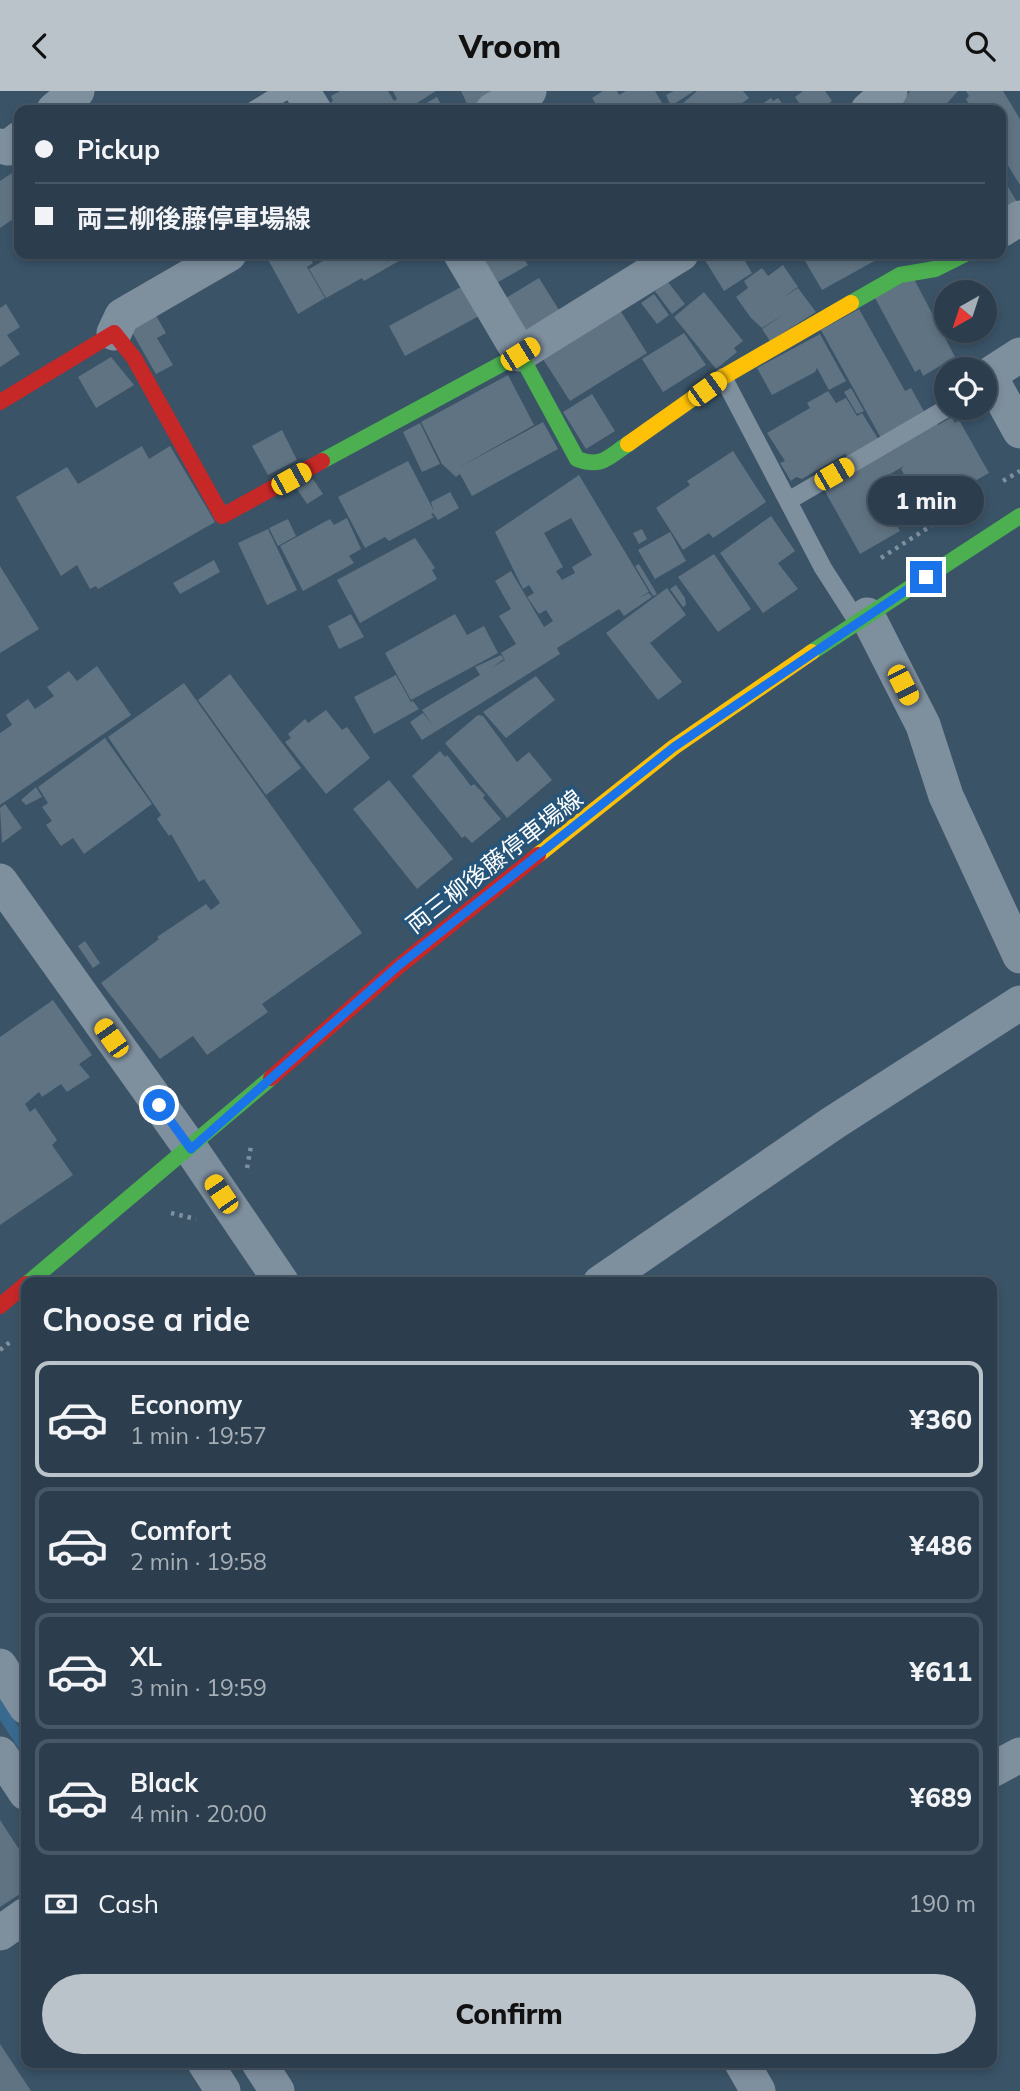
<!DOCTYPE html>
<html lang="en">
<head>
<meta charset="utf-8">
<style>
  body { margin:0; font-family:Mulish,"Noto Sans JP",sans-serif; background:#344554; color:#f1f3f6; height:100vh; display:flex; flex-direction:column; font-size:26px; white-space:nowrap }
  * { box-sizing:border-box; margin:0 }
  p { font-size:23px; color:#a6aeb6 }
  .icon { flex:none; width:38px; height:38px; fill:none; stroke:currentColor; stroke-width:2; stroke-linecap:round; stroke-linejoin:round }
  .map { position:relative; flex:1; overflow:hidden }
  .side { position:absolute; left:21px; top:1186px; width:976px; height:791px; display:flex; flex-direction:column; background:#2c3e4d; border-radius:14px; box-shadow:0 4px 10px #0003,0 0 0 2px #485765 }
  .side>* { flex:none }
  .hud { position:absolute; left:14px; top:14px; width:992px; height:154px; border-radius:14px; box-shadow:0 4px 10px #0003,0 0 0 2px #485765; display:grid; align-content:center; height:154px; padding:0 21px; background:#2c3e4d }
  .needle { width:46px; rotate:219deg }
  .controls { position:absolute; left:934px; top:189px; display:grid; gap:14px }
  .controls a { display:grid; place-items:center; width:63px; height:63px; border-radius:50%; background:#2c3e4d; box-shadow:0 4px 10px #0003,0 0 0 2px #485765; font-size:35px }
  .end { position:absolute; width:32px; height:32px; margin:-16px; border:9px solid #1a73e8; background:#fff; box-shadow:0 0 0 4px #fff }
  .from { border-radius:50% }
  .bubble { position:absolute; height:49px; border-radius:24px; background:#2c3e4d; box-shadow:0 4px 10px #0003,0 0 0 2px #485765; font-size:23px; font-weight:800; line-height:49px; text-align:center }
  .car { position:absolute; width:21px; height:42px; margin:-21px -10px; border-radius:9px; box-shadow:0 0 5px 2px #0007; background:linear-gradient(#f5c518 24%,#345 0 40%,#f5c518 0 76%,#345 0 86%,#f5c518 0) }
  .hud b { display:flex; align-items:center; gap:24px; height:66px; font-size:26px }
  .hud b+b { border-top:2px solid #485765 }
  .hud i { width:18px; height:18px; background:#f1f3f6 }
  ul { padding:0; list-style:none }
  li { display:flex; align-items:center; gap:21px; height:116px; margin:0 14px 10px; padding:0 7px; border:4px solid #485765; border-radius:14px }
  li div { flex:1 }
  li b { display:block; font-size:26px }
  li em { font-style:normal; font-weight:800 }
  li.on { border-color:#bac3ca }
  li>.icon { width:63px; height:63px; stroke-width:1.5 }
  h2 { padding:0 21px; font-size:32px; line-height:84px }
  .pay { display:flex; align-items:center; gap:18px; height:77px; padding:0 21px; font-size:26px }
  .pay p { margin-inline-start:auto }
  .cta { display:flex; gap:14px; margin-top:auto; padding:14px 21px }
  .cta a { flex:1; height:80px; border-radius:42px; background:#bac3ca; color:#111; font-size:28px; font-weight:800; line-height:80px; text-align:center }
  header { display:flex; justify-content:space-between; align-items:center; height:91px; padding:0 21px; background:#bac3ca; color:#111; font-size:32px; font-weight:800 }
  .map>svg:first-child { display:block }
  .green { fill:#386a8f }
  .building { fill:#607382; fill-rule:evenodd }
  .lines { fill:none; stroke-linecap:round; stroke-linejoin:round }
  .path { stroke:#7e8f9e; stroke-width:4.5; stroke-dasharray:3.5 5; stroke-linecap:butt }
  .lane { stroke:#7e8f9e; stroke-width:18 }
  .street { stroke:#7e8f9e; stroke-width:35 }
  .fast { stroke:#4caf50; stroke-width:16 }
  .slow { stroke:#ffc107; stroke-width:16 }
  .jam { stroke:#c62828; stroke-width:16 }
  .route { stroke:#1a73e8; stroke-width:9 }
  .labels { text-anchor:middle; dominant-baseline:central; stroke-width:7; stroke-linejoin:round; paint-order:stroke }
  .street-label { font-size:24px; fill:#fff; stroke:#27557a }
</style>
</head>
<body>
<header><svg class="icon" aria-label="back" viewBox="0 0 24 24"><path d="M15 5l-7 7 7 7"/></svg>Vroom<svg class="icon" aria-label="search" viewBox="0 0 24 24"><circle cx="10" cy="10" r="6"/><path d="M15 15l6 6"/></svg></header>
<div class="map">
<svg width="1020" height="2000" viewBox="0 0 1020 2000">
  <rect width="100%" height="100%" fill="#3a5367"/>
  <!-- green -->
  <path class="green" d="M0,1607L26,1647V1669L0,1629Z"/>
  <!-- building -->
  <path class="building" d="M340,0H388L394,10L397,8L393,0H436L409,17L411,19H327L325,15L333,10L331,5Z
    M461,0H502L503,2L470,19Z
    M603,0H617L619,4L626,0H655L666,19H590L597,15L592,7Z
    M674,0H694L671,15L666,4Z
    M697,0H743L749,7L733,19H675Z
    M803,0H825L832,10L818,19H804L795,6Z
    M910,0H958L941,19H896Z
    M966,0H1003L1020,28V94L1001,63V19H972L966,8L969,5Z
    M437,6L444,19H414Z
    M771,7L773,10L778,7L787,19H754Z
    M12,82L19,89V124L0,137V90Z
    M1001,84L1020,116L1001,128Z
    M265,163H308L313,172L307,176L325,207L298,223Z
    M335,163H398L384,173L401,163H411L364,190L362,187L326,207L309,178Z
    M497,163H521L528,174L493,194L481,172Z
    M709,163H741L752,182L724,200L703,166Z
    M801,163H875L878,168L822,199Z
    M783,174L798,196L782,207L798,197L816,221L770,250L762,238L784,223L762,237L751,227L736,206L748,197L744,190L762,177L768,185Z
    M913,186L955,266L923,285L920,278L915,281L875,207Z
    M539,187L564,227L532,248L501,210Z
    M668,191L685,213L672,223L655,200Z
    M461,196L479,225L405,265L389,235Z
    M704,201L743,250L734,257L737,261L716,278L674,226Z
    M654,203L669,224L657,233L641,212Z
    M6,213L20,236L7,244L20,263L0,276V217Z
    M859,218L905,300L911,297L926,324L882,349L821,239Z
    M620,219L647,262L570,310L543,268Z
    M154,221L166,242L157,247L173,274L156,283L129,236Z
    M684,242L706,274L663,301L642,268Z
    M820,243L846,290L829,299L817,277L815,281L772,304L757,277Z
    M111,266L134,294L96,317L78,286Z
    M508,284L534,334L456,378L543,331L558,358L472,405L460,383L456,386L442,373L421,331Z
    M851,297L864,320L857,323L844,301Z
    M828,300L836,312L846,307L857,325L862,322L880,351L849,369L845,363L802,388L796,386L791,390L780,372L785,370L767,342L810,317L807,312Z
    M592,303L615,340L586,358L563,321Z
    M952,326L955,332L959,329L989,382L964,396L967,400L952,409L949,404L929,415L915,388L909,392L901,378L904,375L883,387L895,408L885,413L900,440L860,463L822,395L936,330L938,334Z
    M420,332L440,373L422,381L403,341Z
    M282,339L297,369L268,384L252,355Z
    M142,355L149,368L170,355L215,431L98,498L96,495L90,498L77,474L61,485L16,406L67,376L78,393Z
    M733,360L766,411L713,447L709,442L683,459L656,417L690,394L687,390Z
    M408,370L434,420L431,411L450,401L459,417L438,429L433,422L431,423L434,426L389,450L385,446L365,457L338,406Z
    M579,384L649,501L637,508L649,502L652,506L624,525L619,518L557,557L560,563L422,649L410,631L423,622L433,635L422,619L480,584L475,576L501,564L504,568L491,577L505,569L501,562L516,553L499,525L511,518L495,490L511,480L544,536L553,530L546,519L539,523L527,506L534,502L529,494L523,498L495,441ZM571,427L592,464L572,476L575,482L562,489L556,480L563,476L544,442Z
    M313,388L323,403L307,413L297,398Z
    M771,425L795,460L778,472L798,498L763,522L720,462Z
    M347,427L361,458L349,465L354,472L303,500L280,455L330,428L334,434Z
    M288,428L296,445L278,455L269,437Z
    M268,438L297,499L267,514L238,452Z
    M642,438L647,448L639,453L633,442Z
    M670,441L686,470L655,488L638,459Z
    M415,447L435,477L432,479L437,488L360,532L337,489Z
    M714,463L751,518L718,541L678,486Z
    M214,469L220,481L180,503L173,492Z
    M639,473L657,503L653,505L635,475Z
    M0,475L39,538L0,562Z
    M676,494L685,507L686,514L683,516L670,498Z
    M667,497L686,524L650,552L682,591L658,609L606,542Z
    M351,523L364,546L339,558L328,535Z
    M455,523L467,544L484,535L498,562L411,609L385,562Z
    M97,575L131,624L0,714V642L12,634L6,624L28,608L35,618L54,605L47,596L69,580L77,590Z
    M230,583L301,677L266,704L198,609Z
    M396,584L411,611L413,610L419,618L374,643L354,606Z
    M536,585L555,609L506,647L483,621Z
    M184,592L362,842L262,913L268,921L207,964L193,945L160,968L101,892L159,848L157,846L206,813L211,819L220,812L204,788L199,791L171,743L169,745L157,728L161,724L108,646Z
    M326,619L342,639L347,636L370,667L326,703L285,651L291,647L288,643L305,628L308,632Z
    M478,624L483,625L517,671L529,661L552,689L507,727L445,652Z
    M105,647L152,713L84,763L73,747L61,755L46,734L52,730L42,716L48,712L38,696Z
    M440,660L445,666L447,664L471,695L474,693L485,704L483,707L501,728L472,752L465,745L462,747L412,685Z
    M389,689L453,768L417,798L353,718Z
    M36,696L42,706L26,714L21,709Z
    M5,713L22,737L2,752L0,717Z
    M85,850L100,872L93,877L78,855Z
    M53,909L92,964L79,973L90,986L67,1001L61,993L42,1006L39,1001L25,1013L30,1021L35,1017L57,1049L52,1054L73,1084L0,1134V946Z
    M0,1729L26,1769V1799L0,1816Z
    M0,1953L31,2000H0Z"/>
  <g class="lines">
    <!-- path -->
    <path class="path" d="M1003,390L1020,380
      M881,467L965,413
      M247,1077L251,1055
      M171,1122L196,1128
      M0,1259L10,1251"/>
    <!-- lane -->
    <path class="lane" d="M254,19L285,0
      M723,286L823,477L857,530
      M788,410L947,317"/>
    <!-- street -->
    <path class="street" d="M302,0L314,19
      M54,19L77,0
      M493,19L529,0
      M868,19L890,0
      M0,55L8,57L19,48
      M1001,139L1020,127
      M461,163L520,263L681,163
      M114,242L122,225L229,163
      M1020,264L989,284L1020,340
      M867,524L923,634L946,705L1020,865
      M0,790L191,1058L282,1192
      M600,1192L833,1032L1020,912
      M0,1575L26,1616
      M0,1663L26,1702
      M992,1679L1020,1664
      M0,1842L26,1824
      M205,1972L223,2000
      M259,1972L277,2000
      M742,1972L758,2000"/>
    <!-- fast -->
    <path class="fast" d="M851,212L900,184L935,178L965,163
      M322,370L520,263L577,368C602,377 607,367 628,353
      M812,561L1020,425
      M28,1192L271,987"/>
    <!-- slow -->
    <path class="slow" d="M628,353L723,286L851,212
      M538,764L674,656L812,561"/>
    <!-- jam -->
    <path class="jam" d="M0,311L114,242L134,267L222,425L322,370
      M271,987L399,875L538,764
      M0,1215L26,1193"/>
  </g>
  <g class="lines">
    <!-- route -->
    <path class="route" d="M159,1014L191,1058L398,875L674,656L926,486"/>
  </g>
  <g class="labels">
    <!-- street labels -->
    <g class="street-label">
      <text transform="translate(494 770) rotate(-38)">両三柳後藤停車場線</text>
    </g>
  </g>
</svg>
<div class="controls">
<a><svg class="needle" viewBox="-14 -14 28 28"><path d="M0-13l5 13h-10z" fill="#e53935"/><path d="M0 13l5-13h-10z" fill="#a6aeb6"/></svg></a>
<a><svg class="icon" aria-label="locate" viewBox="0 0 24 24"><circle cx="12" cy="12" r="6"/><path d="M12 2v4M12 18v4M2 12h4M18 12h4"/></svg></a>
</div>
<i class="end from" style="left:159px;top:1014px"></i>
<i class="end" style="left:926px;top:486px"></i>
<div class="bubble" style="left:868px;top:385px;width:116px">1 min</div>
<i class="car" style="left:520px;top:263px;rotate:58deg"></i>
<i class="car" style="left:707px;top:298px;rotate:54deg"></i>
<i class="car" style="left:834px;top:383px;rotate:60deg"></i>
<i class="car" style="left:291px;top:388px;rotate:61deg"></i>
<i class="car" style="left:903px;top:594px;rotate:153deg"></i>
<i class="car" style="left:111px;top:947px;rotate:325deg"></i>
<i class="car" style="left:221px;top:1103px;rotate:326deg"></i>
<div class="hud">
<b><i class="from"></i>Pickup</b>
<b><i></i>両三柳後藤停車場線</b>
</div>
<section class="side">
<h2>Choose a ride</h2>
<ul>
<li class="on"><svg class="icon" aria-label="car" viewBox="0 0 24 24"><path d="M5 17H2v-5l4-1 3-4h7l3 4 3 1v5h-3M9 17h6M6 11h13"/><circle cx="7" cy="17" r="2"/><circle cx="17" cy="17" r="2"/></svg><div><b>Economy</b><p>1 min · 19:57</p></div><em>¥360</em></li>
<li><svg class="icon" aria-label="car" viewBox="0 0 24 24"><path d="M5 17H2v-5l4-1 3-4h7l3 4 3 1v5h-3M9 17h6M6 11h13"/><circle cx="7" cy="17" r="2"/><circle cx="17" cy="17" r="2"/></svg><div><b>Comfort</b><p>2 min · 19:58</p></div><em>¥486</em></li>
<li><svg class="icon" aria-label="car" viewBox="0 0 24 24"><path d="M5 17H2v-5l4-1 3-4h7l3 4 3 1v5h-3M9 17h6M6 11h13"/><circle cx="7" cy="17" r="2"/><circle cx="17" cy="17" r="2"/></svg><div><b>XL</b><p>3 min · 19:59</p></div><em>¥611</em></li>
<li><svg class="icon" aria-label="car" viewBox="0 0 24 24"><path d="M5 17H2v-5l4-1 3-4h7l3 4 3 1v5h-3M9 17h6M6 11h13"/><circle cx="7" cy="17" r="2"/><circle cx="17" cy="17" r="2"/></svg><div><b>Black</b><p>4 min · 20:00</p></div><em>¥689</em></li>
</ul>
<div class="pay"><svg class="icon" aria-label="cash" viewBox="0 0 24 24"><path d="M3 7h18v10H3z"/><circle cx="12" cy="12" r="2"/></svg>Cash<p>190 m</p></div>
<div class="cta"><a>Confirm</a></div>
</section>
</div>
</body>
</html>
